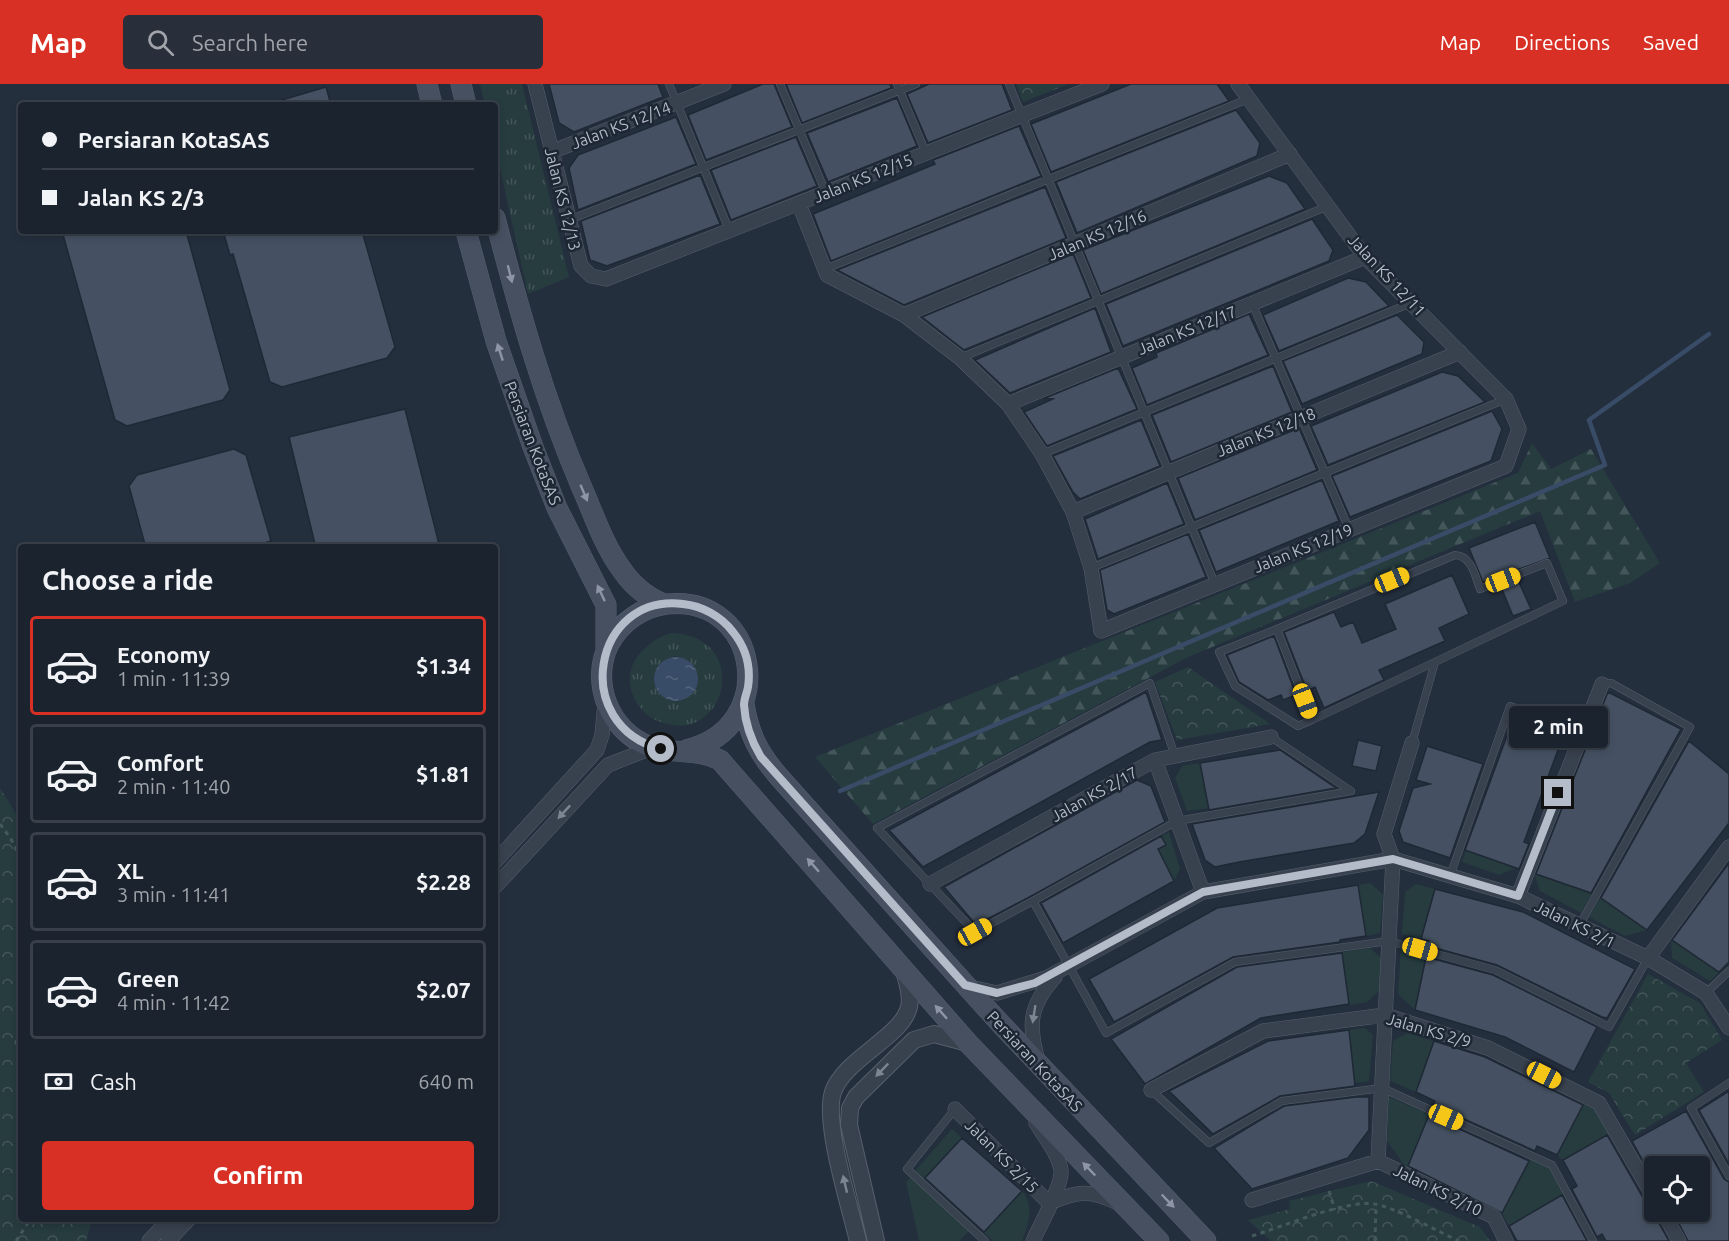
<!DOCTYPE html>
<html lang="en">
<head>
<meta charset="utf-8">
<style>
  body { margin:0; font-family:Ubuntu,sans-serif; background:#282f3a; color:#f1f3f6; height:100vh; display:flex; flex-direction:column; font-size:22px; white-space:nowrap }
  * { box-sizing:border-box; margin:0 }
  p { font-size:20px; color:#a0a4aa }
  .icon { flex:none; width:33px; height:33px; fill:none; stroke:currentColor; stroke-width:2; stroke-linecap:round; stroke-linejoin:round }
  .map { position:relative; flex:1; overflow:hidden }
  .panel { position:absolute; left:18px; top:460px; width:480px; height:678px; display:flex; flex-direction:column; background:#1b232e; border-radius:6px; box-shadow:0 3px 9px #0003,0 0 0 2px #39404a }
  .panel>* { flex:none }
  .top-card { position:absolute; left:18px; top:18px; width:480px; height:132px; border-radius:6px; box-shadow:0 3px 9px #0003,0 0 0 2px #39404a; display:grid; align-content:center; height:132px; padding:0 24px; background:#1b232e }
  .controls { position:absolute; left:1644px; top:1072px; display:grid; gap:12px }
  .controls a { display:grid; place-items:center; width:66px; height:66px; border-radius:6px; background:#1b232e; box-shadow:0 3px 9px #0003,0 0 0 2px #39404a; font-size:30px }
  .end { position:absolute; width:27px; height:27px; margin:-14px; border:8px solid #b4bcc9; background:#111; box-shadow:0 0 0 3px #111 }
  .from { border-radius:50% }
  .bubble { position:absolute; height:42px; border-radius:6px; background:#1b232e; box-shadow:0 3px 9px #0003,0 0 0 2px #39404a; font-size:20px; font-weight:700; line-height:42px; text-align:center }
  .car { position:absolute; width:18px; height:36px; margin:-18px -9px; border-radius:8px; box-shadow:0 0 4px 2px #0007; background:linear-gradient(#f5c518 24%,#345 0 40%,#f5c518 0 76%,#345 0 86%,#f5c518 0) }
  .top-card b { display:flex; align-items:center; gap:21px; height:57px; font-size:22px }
  .top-card b+b { border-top:2px solid #39404a }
  .top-card i { width:15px; height:15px; background:#f1f3f6 }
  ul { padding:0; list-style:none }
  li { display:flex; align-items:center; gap:18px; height:99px; margin:0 12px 9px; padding:0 12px; border:3px solid #39404a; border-radius:6px }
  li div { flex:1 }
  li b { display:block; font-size:22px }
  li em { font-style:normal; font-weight:700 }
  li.selected { border-color:#d93025 }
  li>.icon { width:54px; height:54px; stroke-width:1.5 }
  h2 { padding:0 24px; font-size:27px; line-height:72px }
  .pay { display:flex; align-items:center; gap:15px; height:66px; padding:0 24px; font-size:22px }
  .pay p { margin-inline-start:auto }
  .button { display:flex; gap:12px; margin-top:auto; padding:12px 24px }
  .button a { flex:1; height:69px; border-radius:6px; background:#d93025; color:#fff; font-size:24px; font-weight:700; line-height:69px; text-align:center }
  header { display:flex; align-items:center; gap:36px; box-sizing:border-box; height:84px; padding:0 30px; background:#d93025; color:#fff }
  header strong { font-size:28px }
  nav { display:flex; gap:33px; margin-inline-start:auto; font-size:21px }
  .search { width:420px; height:54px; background:#282f3a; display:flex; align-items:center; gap:15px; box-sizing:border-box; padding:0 21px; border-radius:6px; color:#a0a4aa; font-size:22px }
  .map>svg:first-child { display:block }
  .grass { fill:url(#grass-tufts); fill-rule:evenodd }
  .forest { fill:url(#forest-firs) }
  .park { fill:url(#park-crowns) }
  .garden { fill:#263c3f }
  .water { fill:url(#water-ripples) }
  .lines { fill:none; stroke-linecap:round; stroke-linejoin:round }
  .stream { stroke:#394c67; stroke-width:4.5 }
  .building { fill:#455162; stroke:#1f2835; stroke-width:1.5 }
  .service-casing { stroke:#565f6c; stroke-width:8 }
  .minor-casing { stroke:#565f6c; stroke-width:15 }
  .tertiary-casing { stroke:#565f6c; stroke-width:18 }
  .secondary-casing { stroke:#565f6c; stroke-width:21 }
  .path { stroke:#44595c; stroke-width:3; stroke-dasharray:4.5 4.5; stroke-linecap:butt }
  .service { stroke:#38414e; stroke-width:7 }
  .minor { stroke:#38414e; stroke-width:14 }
  .tertiary { stroke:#38414e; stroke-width:16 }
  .secondary { stroke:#465061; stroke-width:20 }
  .oneway { fill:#8e96a5 }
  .oneway2 { fill:#7c8592 }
  .route { stroke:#b4bcc9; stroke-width:8 }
  .labels { text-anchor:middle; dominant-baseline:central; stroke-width:5; stroke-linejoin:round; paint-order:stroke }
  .street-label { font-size:16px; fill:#b4bcc9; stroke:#1d2633 }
</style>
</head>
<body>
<header>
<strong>Map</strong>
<div class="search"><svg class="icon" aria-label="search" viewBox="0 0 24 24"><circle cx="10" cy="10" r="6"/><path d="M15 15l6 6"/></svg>Search here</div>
<nav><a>Map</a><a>Directions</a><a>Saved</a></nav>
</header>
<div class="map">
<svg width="1729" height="1157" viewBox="0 0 1729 1157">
  <defs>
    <pattern id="grass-tufts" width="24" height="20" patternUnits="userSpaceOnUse" patternTransform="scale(1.5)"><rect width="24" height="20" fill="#263c3f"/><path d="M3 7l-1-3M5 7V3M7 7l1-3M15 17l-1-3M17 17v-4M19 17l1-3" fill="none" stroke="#435659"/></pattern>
    <pattern id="forest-firs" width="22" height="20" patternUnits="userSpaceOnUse" patternTransform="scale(1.5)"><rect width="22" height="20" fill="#263c3f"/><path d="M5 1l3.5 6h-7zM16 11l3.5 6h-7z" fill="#435659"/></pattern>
    <pattern id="park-crowns" width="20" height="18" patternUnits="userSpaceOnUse" patternTransform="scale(1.5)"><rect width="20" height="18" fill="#263c3f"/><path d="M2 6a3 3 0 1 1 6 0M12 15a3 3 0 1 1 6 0" fill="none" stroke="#435659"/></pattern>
    <pattern id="water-ripples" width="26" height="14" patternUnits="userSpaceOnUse" patternTransform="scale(1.5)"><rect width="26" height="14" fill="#394c67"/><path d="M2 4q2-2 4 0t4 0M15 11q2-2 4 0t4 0" fill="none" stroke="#53647b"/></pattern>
  </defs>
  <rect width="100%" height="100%" fill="#242f3e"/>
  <!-- grass -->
  <path class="grass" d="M480,0H522L569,193L528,210L495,62V21H485Z
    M671,549C750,551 729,656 667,640C658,638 650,634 643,627C615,595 635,561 671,549ZM676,572L690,577L686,615C652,626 640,579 676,572Z"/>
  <!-- forest -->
  <path class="forest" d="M1532,359L1551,385L1591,365L1660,479L1630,499L1575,518L1540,427L1188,573L873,740L815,673L1518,389Z"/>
  <!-- park -->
  <path class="park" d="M1016,0H1069L1023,18Z
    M1188,583L1270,640L1177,656L1155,598Z
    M0,704L21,738V1136H92L86,1157H0Z
    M1648,890L1700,919L1722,956L1686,979L1704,1008L1635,1051L1609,1009L1588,998Z
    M1371,1097L1480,1143L1490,1157H1271L1248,1136L1290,1125L1289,1117Z"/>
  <!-- garden -->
  <path class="garden" d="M1200,679L1209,724L1187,727L1175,694L1182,682Z
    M1169,748L1180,785L1174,797L1158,765L1165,761L1161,752Z
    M1466,766L1516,784L1499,791L1462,778Z
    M1534,790L1592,809L1581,829L1540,807Z
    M1370,799L1383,810L1380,849L1366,852L1358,801Z
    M1416,800L1435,805L1421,855L1402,850L1405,808Z
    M1600,814L1647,846L1625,852L1589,833Z
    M1671,855L1719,888L1710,897L1672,874Z
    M1401,863L1426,870L1415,926L1398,910Z
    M1370,864L1381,874L1380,906L1367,918L1349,921L1342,868Z
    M1365,944L1373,951L1369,997L1355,999L1349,946Z
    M1407,949L1434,957L1416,1008L1390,997L1393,957Z
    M1389,1013L1429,1030L1407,1085L1387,1057Z
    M1583,1020L1595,1026L1609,1051L1563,1076L1557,1071Z
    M952,1045L962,1054L923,1095L915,1087Z
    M1530,1075L1549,1084L1563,1110L1509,1142L1502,1129Z
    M910,1093L969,1147L959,1157H919L906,1098Z
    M1022,1107C1035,1121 1028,1142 1022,1157H993L983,1148Z"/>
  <!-- water -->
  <path class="water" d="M654 595a22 22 0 1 1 44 0a22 22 0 1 1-44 0Z"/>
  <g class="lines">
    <!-- stream -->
    <path class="stream" d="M840,707L1605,381L1589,336L1709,250"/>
  </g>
  <!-- building -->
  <path class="building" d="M549,0H658L663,13L574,48L559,39Z
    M763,0H774L792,43L706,76L688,31Z
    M786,0H890L891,4L802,39Z
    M929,0H1002L1012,26L928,59L907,10Z
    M1131,0H1217L1229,17L1051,88L1031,40Z
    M326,3L331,21H275V18Z
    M897,14L917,62L828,98L807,49Z
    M1236,26L1260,59L1257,72L1077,149L1056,98Z
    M676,33L696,80L578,126L569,84L578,71Z
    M1019,42L1041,92L831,177L813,130L935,80L933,76Z
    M796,53L817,102L731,136L711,86Z
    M700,91L720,140L607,182L590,176L581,137Z
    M1269,92L1287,99L1305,125L1101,210L1083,166Z
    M1045,103L1066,154L904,221L837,186Z
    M1312,135L1333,166L1329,177L1123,262L1106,220Z
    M62,147H186L230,306L223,316L127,342L115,336Z
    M223,147H362L395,263L387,274L282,303L270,298L233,170L230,171Z
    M1073,170L1091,214L964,266L922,233Z
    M1348,194L1366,198L1389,222L1279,267L1263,231Z
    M1095,224L1111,268L1010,309L975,276Z
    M1249,230L1268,271L1147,321L1132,284L1157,273L1156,269Z
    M1397,231L1424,258L1422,270L1302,320L1283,277Z
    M1273,282L1292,328L1171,378L1152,331Z
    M1118,284L1137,325L1047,362L1024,328L1053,315L1045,314Z
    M1442,288L1458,292L1485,318L1328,381L1311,342Z
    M405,325L440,464H316L289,353Z
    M1492,327L1502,345L1491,377L1350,433L1332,392Z
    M1141,336L1160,382L1080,415L1073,408L1053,372Z
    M1299,344L1317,386L1195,436L1178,394Z
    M234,365L246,371L271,457L248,464H146L129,402L137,391Z
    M1322,396L1339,437L1216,488L1199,446Z
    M1167,399L1184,440L1098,475L1085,435Z
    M1535,438L1550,474L1483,498L1469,464Z
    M1188,450L1206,493L1114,530L1107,526L1100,486Z
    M1452,491L1469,530L1439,544L1445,557L1379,586L1384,596L1324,624L1315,603L1307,607L1284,548L1334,528L1341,543L1353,538L1362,559L1396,545L1385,520Z
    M1518,496L1531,525L1513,532L1501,503Z
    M1274,552L1296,611L1283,616L1281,611L1268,616L1239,598L1227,571Z
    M1146,608L1162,656L1150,658L923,783L889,746Z
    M1608,608L1681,645L1591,809L1536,790Z
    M1515,630L1565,647L1524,758L1529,760L1519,785L1465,766Z
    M1358,656L1382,662L1376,687L1352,682Z
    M1689,657L1729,690V739L1647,846L1601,814Z
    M1427,662L1483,680L1450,774L1403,758L1399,747L1413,704L1430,700L1416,696Z
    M1280,666L1336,704L1209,726L1200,679Z
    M1137,696L1151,702L1165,738L1035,810L976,841L944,803Z
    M1379,708L1365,750L1354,759L1239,778L1215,783L1205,776L1192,740Z
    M1161,752L1166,761L1158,765L1174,797L1063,859L1041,819Z
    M1729,779V878L1719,888L1672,856Z
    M1358,801L1366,852L1340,856V858L1233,873L1114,938L1089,895L1217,824Z
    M1435,805L1523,828L1635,885L1607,934L1602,933L1497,881L1428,862L1429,857L1421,855Z
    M1342,869L1349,920L1261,934L1145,1000L1111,955L1237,883Z
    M1426,873L1493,891L1597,943L1574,988L1505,953L1415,926Z
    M1349,946L1355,1002L1280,1012L1213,1050L1169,1007L1268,957Z
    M1434,957L1485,973L1583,1021L1557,1071L1537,1062L1535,1067L1433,1021L1435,1017L1416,1008Z
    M1729,1007V1080L1699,1026Z
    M1356,1013H1369V1046L1348,1074L1342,1076L1252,1105L1214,1064L1284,1022Z
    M1686,1027L1724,1095L1729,1098V1157H1688L1673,1128H1700V1083H1654V1097L1632,1057Z
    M1429,1031L1529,1077L1502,1129L1408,1082Z
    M1607,1051L1646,1119L1654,1123L1655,1132L1669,1157H1606L1602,1150L1597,1153L1572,1105L1577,1102L1563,1076Z
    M962,1054L1022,1107L984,1148L925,1094Z
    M1562,1111L1587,1157H1517L1509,1142Z"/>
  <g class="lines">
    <!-- service casing -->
    <g class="service-casing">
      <path id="service" d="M669,0L730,148
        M780,0L826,109
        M897,0L926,69
        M1009,0L1215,500
        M569,136L916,0
        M825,185L1248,15
        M1252,219L1349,445
        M960,274L1328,122
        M1042,370L1411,219
        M1091,484L1506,315
        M1277,545L1219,568L1235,602L1298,642L1312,636
        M1412,659L1435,578L1563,517L1547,479L1480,505C1475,492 1472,472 1455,471L1277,545L1312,636L1435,578
        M1175,672L1150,599L877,744L975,848L1033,817L1106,949L1235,878L1389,857L1495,886L1609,943L1648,874
        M1450,792L1510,622L1582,647
        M1033,817L1177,737L1351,707L1271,653
        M1579,842L1690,643L1611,599L1602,600
        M1706,909L1729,887
        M1729,999L1691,1024L1729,1092
        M1151,1006L1209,1059L1282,1017L1382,1004L1552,1081L1593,1157
        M955,1025L907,1085L985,1157"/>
    </g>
    <!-- minor casing -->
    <g class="minor-casing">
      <path id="minor" d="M535,0L581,182L591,192L606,195L1102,0
        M551,68L724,0
        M799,120L827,191L904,231L960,274L1008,320L1042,370L1073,428L1091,484L1101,547L1506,382L1519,345L1506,315L1365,173L1238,0
        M904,231L1290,70
        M1008,320L1365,173
        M1073,428L1460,268
        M1155,676L1203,808
        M495,778L597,666L602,651L605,619
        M930,800L1155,676L1271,653
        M495,803L608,681L654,663
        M1518,812L1602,600
        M1648,874L1729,763
        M970,903L997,909L1046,894L1203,808L1393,775L1518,812L1648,874L1706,909L1729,944
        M1038,977C1028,941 1029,922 1055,893
        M1151,1006L1263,947L1385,931L1488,964L1599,1019L1654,1114
        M955,1025L1049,1119C1078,1107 1089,1105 1118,1119
        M1378,1077L1393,775L1384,750L1412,659
        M1252,1116L1378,1077L1494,1133L1506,1157
        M1663,1128L1679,1157
        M149,1157L169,1136
        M168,1157L188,1136
        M1033,1157C1040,1141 1063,1101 1061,1086C1058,1069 1045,1054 1036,1039"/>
    </g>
    <!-- tertiary casing -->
    <g class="tertiary-casing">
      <path id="tertiary" d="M858,1157C850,1123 823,1038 833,1008C844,975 902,953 909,923C912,911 907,898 904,887
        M876,1157L849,1041L850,1024L856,1013L914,956L934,950L968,959"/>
    </g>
    <!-- secondary casing -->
    <g class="secondary-casing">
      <path id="secondary" d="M427,0L432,21
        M461,0L466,21
        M495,134C519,226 544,316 582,404C594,431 604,462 622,486C633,502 646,513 664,520
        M466,147L496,257L533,363L557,424L606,521V564
        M744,620C749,651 759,670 780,694L998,937L1206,1157
        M686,666C781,644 760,510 667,520C642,523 621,538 609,560C590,598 609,647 649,662C673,671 697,664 720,676L968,959L1159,1157"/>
    </g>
    <!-- path -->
    <path class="path" d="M0,740L11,755L21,776
      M21,939L16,958L21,972
      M1329,1107L1335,1126
      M1252,1152C1281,1143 1348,1115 1375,1120C1394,1123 1439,1148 1459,1157
      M16,1157L30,1136
      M1375,1157L1376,1120"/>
    <!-- service -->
    <use href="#service" class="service"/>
    <!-- minor -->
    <use href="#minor" class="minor"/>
    <!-- tertiary -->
    <use href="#tertiary" class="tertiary"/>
    <!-- secondary -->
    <use href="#secondary" class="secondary"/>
  </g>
  <!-- one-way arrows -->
  <defs><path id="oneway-solid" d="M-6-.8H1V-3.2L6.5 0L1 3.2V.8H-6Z" transform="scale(1.5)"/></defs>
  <g class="oneway">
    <use href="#oneway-solid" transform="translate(510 190) rotate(76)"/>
    <use href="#oneway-solid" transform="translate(500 268) rotate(-108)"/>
    <use href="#oneway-solid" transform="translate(584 409) rotate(67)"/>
    <use href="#oneway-solid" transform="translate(601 509) rotate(-115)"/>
    <use href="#oneway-solid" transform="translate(813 781) rotate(-131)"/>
    <use href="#oneway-solid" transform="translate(941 928) rotate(-132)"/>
    <use href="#oneway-solid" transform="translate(1089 1085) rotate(-134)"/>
    <use href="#oneway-solid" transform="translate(1168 1117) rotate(46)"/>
  </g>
  <g class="oneway2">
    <use href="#oneway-solid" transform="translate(564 728) rotate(133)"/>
    <use href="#oneway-solid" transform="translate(1034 930) rotate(99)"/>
    <use href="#oneway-solid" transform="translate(882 986) rotate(134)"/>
    <use href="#oneway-solid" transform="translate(845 1100) rotate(-103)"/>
  </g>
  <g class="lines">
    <!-- route -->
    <path class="route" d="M661,665C569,641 593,509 683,520C702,522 721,532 733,548C746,564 751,583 748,603C747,609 744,615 744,621C745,639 752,658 761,673L965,901L997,909L1035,899L1203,808L1393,775L1518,812L1558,709"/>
  </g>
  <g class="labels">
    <!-- street labels -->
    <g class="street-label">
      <text transform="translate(621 41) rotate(-21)">Jalan KS 12/14</text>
      <text transform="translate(863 94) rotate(-22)">Jalan KS 12/15</text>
      <text transform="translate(563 115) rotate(76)">Jalan KS 12/13</text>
      <text transform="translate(1097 151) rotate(-23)">Jalan KS 12/16</text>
      <text transform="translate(1387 191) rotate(47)">Jalan KS 12/11</text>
      <text transform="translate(1187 246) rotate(-22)">Jalan KS 12/17</text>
      <text transform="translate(1266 348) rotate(-22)">Jalan KS 12/18</text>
      <text transform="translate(533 359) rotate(69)">Persiaran KotaSAS</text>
      <text transform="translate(1303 464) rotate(-22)">Jalan KS 12/19</text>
      <text transform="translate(1094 710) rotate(-29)">Jalan KS 2/17</text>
      <text transform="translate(1575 840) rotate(26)">Jalan KS 2/1</text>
      <text transform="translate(1429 946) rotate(16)">Jalan KS 2/9</text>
      <text transform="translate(1035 977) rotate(47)">Persiaran KotaSAS</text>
      <text transform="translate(1002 1072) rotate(45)">Jalan KS 2/15</text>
      <text transform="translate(1438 1106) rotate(26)">Jalan KS 2/10</text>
    </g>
  </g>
</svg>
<div class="controls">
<a><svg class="icon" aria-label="locate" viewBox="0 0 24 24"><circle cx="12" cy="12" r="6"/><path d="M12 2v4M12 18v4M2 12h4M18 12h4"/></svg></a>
</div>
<i class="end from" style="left:661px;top:665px"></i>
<i class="end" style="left:1558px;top:709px"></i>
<div class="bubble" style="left:1509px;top:622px;width:99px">2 min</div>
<i class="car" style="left:1392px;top:496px;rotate:68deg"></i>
<i class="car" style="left:1503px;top:496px;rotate:69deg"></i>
<i class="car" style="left:1305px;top:617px;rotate:159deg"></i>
<i class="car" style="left:975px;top:848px;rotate:61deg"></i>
<i class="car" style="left:1420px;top:865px;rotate:106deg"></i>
<i class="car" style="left:1544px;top:991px;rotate:117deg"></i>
<i class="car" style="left:1446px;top:1033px;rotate:114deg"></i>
<div class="top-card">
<b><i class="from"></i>Persiaran KotaSAS</b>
<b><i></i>Jalan KS 2/3</b>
</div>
<section class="panel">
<h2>Choose a ride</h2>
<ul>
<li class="selected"><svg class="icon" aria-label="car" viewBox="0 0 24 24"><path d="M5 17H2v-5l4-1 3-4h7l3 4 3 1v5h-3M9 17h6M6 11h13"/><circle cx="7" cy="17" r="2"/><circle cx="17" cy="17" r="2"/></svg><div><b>Economy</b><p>1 min · 11:39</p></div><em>$1.34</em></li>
<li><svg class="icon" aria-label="car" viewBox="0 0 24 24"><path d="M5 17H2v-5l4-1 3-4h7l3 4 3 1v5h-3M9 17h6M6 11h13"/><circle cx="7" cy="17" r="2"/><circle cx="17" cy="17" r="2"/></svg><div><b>Comfort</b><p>2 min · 11:40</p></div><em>$1.81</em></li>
<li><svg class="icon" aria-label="car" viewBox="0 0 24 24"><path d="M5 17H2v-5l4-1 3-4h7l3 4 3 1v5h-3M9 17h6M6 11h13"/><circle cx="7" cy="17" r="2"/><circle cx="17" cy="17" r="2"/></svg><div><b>XL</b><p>3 min · 11:41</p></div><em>$2.28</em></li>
<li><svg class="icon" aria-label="car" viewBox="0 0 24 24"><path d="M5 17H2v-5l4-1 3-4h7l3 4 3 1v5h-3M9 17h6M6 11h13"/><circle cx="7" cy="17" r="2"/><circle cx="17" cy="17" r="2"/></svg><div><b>Green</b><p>4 min · 11:42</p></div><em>$2.07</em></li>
</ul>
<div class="pay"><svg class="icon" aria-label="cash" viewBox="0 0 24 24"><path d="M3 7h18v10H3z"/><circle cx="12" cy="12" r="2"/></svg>Cash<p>640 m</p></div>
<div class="button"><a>Confirm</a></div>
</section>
</div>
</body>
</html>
